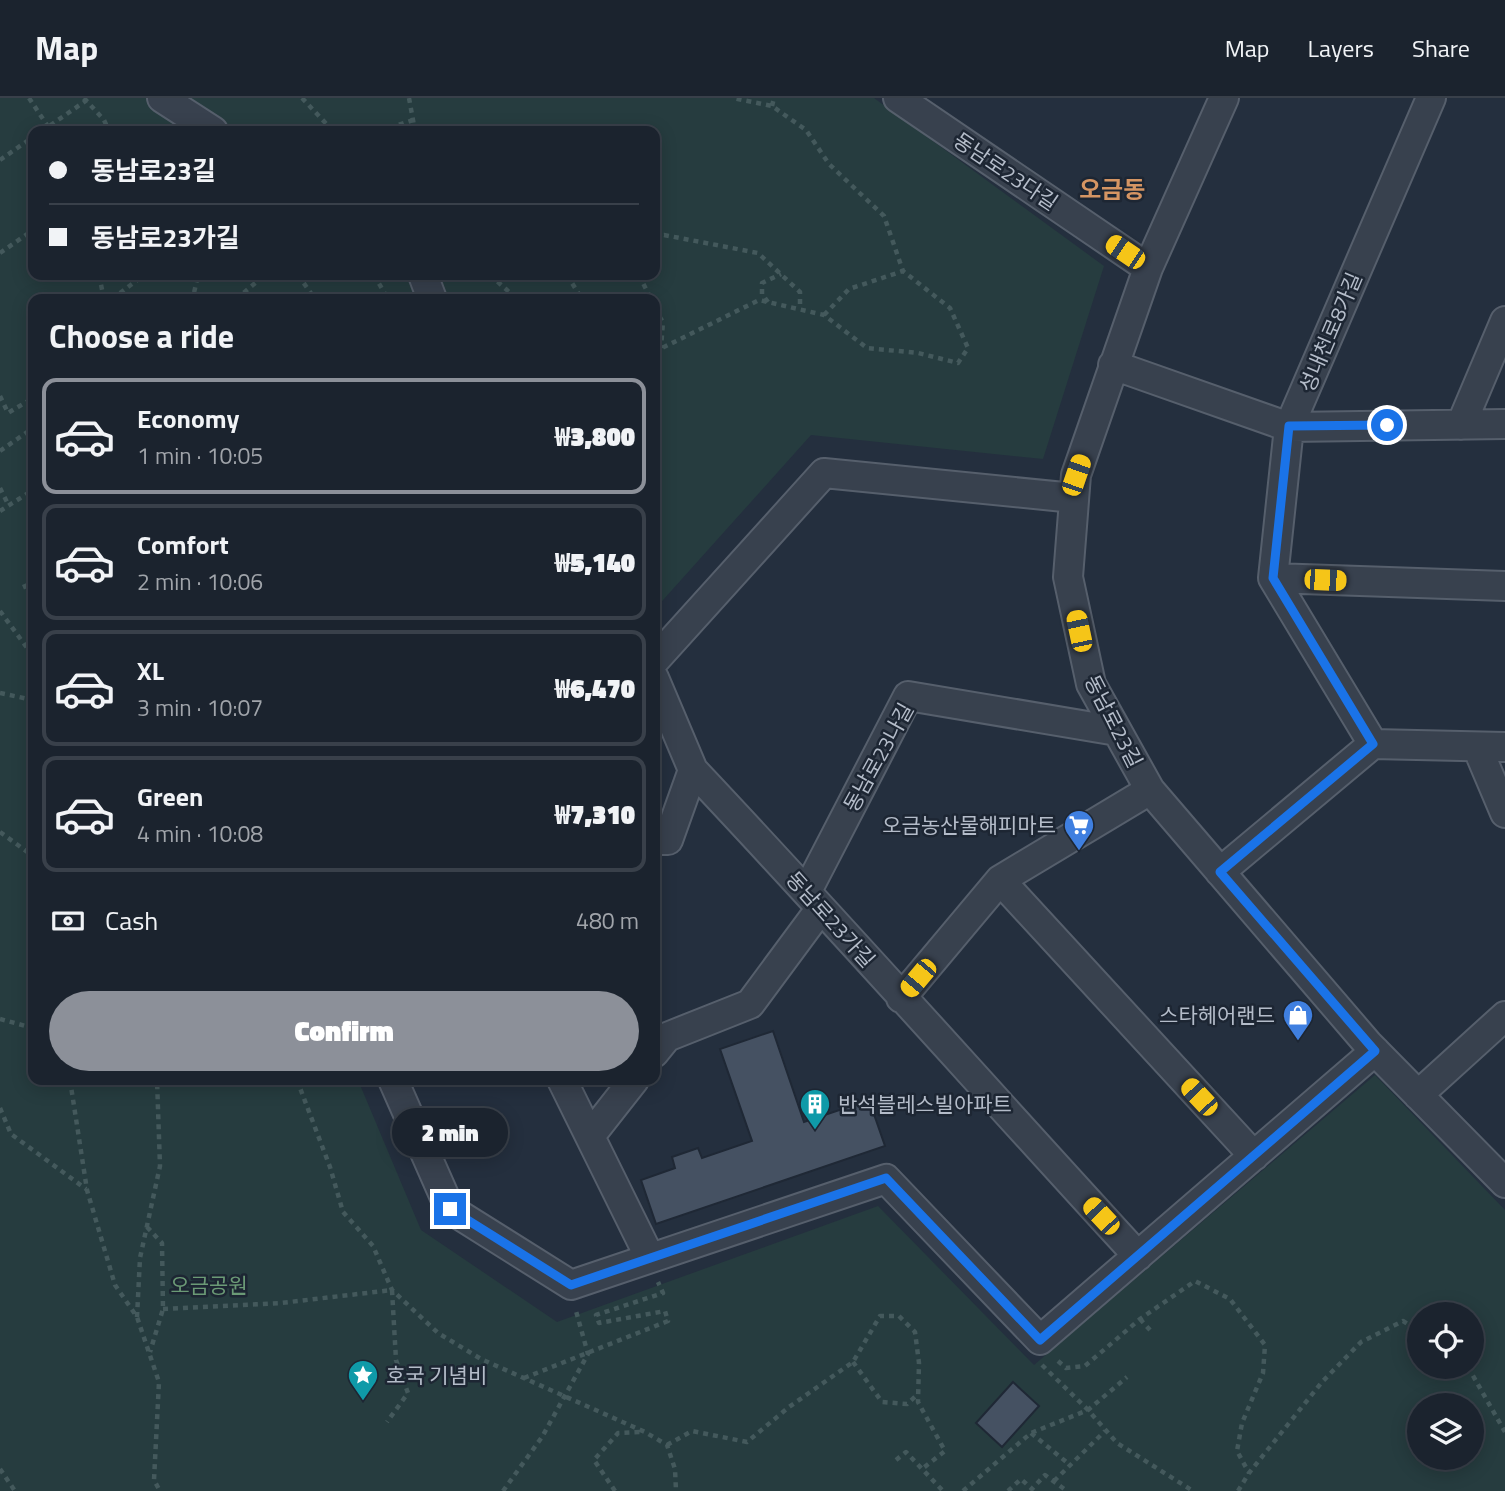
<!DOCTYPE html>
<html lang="en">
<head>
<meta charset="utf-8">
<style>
  body { margin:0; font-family:"Titillium Web","Noto Sans KR",sans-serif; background:#282f3a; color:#f1f3f6; height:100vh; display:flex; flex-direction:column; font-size:26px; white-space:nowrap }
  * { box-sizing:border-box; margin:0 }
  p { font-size:23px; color:#a0a4aa }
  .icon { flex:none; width:38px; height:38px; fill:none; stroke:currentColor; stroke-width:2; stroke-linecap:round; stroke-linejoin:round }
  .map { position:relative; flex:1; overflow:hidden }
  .drawer { position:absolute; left:28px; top:196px; width:632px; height:791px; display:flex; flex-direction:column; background:#1b232e; border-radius:14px; box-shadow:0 4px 18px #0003,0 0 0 2px #39404a }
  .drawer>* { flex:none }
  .guide { position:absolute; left:28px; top:28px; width:632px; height:154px; border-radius:14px; box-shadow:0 4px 18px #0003,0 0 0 2px #39404a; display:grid; align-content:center; height:154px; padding:0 21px; background:#1b232e }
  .fabs { position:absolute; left:1407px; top:1204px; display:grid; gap:14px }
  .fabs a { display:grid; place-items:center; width:77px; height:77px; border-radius:50%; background:#1b232e; box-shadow:0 4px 18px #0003,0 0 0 2px #39404a; font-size:35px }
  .end { position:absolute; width:32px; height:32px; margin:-16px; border:9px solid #1a73e8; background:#fff; box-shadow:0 0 0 4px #fff }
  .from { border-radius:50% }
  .bubble { position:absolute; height:49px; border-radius:24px; background:#1b232e; box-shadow:0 4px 18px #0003,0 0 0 2px #39404a; font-size:23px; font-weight:800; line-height:49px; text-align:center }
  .car { position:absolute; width:21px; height:42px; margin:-21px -10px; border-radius:9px; box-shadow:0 0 5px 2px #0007; background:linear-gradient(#f5c518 24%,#345 0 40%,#f5c518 0 76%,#345 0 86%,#f5c518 0) }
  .guide b { display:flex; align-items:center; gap:24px; height:66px; font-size:26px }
  .guide b+b { border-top:2px solid #39404a }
  .guide i { width:18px; height:18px; background:#f1f3f6 }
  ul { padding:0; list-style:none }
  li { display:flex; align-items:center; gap:21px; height:116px; margin:0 14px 10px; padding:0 7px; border:4px solid #39404a; border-radius:14px }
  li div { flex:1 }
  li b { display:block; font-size:26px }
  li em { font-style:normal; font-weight:800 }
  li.active { border-color:#8c9099 }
  li>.icon { width:63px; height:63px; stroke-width:1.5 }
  h2 { padding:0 21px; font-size:32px; line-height:84px }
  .pay { display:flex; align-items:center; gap:18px; height:77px; padding:0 21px; font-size:26px }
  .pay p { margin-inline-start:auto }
  .action { display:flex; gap:14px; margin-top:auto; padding:14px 21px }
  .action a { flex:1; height:80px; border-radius:42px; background:#8c9099; color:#fff; font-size:28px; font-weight:800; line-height:80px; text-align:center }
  header { display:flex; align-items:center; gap:42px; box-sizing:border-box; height:98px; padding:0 35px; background:#1b232e; border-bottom:2px solid #39404a }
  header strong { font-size:33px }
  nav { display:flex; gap:38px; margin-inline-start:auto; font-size:24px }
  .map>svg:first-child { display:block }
  .green { fill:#263c3f; fill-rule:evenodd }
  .building { fill:#455162; stroke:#1f2835; stroke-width:2 }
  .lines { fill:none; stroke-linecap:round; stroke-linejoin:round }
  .minor-casing { stroke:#565f6c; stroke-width:32 }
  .path { stroke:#44595c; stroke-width:4.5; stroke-dasharray:5 5; stroke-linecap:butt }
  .minor { stroke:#38414e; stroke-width:28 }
  .route { stroke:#1a73e8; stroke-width:9 }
  .labels { text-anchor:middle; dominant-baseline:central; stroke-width:5; stroke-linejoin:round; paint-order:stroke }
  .street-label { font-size:21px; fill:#b4bcc9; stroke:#1d2633 }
  .poi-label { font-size:21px; fill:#b4bcc9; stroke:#1d2633; text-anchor:end }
  .park-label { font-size:21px; fill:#6b9a76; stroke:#1d2633 }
  .quarter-label { font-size:24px; font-weight:bold; fill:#d59563; stroke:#1d2633 }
</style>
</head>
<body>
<header>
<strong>Map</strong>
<nav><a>Map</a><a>Layers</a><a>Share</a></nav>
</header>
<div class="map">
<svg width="1505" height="1393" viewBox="0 0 1505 1393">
  <rect width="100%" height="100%" fill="#242f3e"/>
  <!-- green -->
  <path class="green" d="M0,0H874L1104,168L1043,361L811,337L655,511L654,201H33V982H358L421,1132L557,1224L878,1108L1034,1267L1375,977L1505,1112V1393H0ZM33,33H654V177H33ZM1419,1216H1472V1269H1419ZM1419,1307H1472V1360H1419Z"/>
  <!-- building -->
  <path class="building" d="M773,933L804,1024L869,1002L885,1048L656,1126L641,1082L675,1070L672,1059L698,1050L702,1060L752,1043L720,951Z
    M1013,1284L1039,1308L1002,1349L976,1325Z"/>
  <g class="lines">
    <!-- minor casing -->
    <g class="minor-casing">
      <path id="minor" d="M162,0L213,33
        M898,0L1148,170
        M1224,0L1148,170L1076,377L1068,479L1091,586L1150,692L1368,946L1505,1085
        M423,177L432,201
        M1113,267L1289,329L1505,326
        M1461,327L1505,223
        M1273,480L1505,488
        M654,563L824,375L1074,400
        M654,580L693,672L668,742H654
        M1373,646L1273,480L1289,329L1431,0
        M1477,649L1505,715
        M693,672C844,832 989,996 1138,1158
        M1220,774L1373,646L1505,649
        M1000,782L1254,1058
        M807,793L908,598L1117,633
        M901,900L1000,782L1150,692
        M654,955L667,939L750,906L821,810
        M393,982L450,1111L571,1187L886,1081L1040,1242L1375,953
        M562,982L650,1160
        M1418,997L1505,918
        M590,1038L634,982"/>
    </g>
    <!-- path -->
    <path class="path" d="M29,0L51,33
      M84,0L104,22L109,33
      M302,0L333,33
      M409,0L415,33
      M772,8L774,0
      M42,33L87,2
      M380,33L413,22
      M0,62L33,39
      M654,138L664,137L758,155L800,194V211
      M0,155L33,132
      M99,177L104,201
      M298,177L315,201
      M374,177L388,201
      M490,177L517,201
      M567,177L582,201
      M639,177L651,201
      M112,201L144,177
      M187,201L194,195L198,177
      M236,201L265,177
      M540,201L542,199L549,201
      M768,204L762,196V185L781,176
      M654,210L663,224L661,250
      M824,217L849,191L903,173
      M654,254L759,202L824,217L867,250L918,255L958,265L968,250L950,210L903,173L884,118L829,66L806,32L772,8L733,0
      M0,298L8,315L33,300
      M0,353L33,330
      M0,390L9,408
      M0,413L33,392
      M33,482L24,486L33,507
      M0,513L33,558
      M0,595L33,602
      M0,734L33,758
      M0,921L33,930
      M70,982L87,1092L115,1187L137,1219L159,1284L154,1382L160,1393
      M297,982L330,1069L343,1114L373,1148L392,1192L438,1235L481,1261L645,1334L667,1347L675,1371L676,1393
      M0,1010L11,1036L86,1091
      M147,1129L162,1145L163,1211L150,1254
      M163,1211L281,1205L392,1192L396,1262L408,1295L387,1324
      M137,1219L140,1160L160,1068L157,982
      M1140,1221L1150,1232
      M1058,1263L1066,1270L1085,1268L1140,1221L1195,1183L1230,1201L1265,1247L1263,1275L1242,1325L1237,1353L1249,1375
      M853,1264L882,1304L907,1306L918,1296
      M1042,1267L1088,1312L1117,1345L1193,1393
      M1468,1269L1505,1334
      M524,1280L668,1223L665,1213L599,1225L596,1217L663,1195L658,1184
      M1031,1335L1070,1367
      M667,1347L692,1333L747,1344L789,1309L853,1264L880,1218H899L915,1234L919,1265L918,1304L945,1353L922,1371
      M896,1362L906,1354L943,1393
      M0,1371L15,1393
      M1054,1383L1105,1333
      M503,1393L542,1339L588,1256L576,1213
      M615,1393L594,1362L618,1335L642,1334
      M963,1393L1031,1335L1088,1312L1127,1279
      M1008,1393L1021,1381L1032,1391L1045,1377L1067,1393
      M1238,1393L1249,1375L1322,1284L1361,1244L1403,1223L1419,1233"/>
    <!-- minor -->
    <use href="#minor" class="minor"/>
  </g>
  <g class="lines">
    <!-- route -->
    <path class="route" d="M450,1111L571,1187L886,1080L1040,1242L1375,953L1220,774L1373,646L1273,480L1289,328L1387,327"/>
  </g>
  <!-- icons -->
  <defs>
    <g id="supermarket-pin" transform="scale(1.575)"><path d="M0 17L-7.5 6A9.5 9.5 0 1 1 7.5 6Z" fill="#3f7fe0" stroke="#1d2633"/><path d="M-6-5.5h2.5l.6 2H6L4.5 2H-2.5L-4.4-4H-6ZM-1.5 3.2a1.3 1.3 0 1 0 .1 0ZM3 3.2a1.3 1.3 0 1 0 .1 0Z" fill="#fff"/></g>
    <g id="shop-pin" transform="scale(1.575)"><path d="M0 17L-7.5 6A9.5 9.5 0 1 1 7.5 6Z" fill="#3f7fe0" stroke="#1d2633"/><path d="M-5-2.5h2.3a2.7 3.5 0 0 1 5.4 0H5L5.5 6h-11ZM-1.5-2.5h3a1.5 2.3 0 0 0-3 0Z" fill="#fff"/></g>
    <g id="building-pin" transform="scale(1.575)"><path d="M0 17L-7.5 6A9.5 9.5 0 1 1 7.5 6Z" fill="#0f9aa8" stroke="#1d2633"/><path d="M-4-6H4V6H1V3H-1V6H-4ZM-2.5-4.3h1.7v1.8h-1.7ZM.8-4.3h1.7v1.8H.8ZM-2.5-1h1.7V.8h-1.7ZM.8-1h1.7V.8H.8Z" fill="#fff"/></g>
    <g id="sight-pin" transform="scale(1.575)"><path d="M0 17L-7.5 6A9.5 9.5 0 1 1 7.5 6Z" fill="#0f9aa8" stroke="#1d2633"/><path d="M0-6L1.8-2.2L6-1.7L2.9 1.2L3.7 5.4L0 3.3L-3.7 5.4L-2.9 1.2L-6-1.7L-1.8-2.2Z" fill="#fff"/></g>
  </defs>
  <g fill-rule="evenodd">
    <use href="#supermarket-pin" x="1079" y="727"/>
    <use href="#shop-pin" x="1298" y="917"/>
    <use href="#building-pin" x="815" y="1006"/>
    <use href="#sight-pin" x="363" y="1277"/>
  </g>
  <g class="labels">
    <!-- street labels -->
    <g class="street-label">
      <text transform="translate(1006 73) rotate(34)">동남로23다길</text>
      <text transform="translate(1330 234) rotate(-67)">성내천로8가길</text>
      <text transform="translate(1114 623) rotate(63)">동남로23길</text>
      <text transform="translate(878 659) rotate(-61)">동남로23나길</text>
      <text transform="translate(831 821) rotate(48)">동남로23가길</text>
    </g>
    <!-- poi labels -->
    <g class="poi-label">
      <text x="1056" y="727">오금농산물해피마트</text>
      <text x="1275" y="917">스타헤어랜드</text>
      <text x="838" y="1006" text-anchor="start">반석블레스빌아파트</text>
      <text x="386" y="1277" text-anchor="start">호국 기념비</text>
    </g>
    <!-- park labels -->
    <g class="park-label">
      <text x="209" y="1187">오금공원</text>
    </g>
    <!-- quarter labels -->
    <g class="quarter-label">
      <text x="1112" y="91">오금동</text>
    </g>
  </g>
</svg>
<div class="fabs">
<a><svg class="icon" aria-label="locate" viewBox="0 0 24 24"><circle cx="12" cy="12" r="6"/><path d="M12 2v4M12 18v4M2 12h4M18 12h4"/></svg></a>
<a><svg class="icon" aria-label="layers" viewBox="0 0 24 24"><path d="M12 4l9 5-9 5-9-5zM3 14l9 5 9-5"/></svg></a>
</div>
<i class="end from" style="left:1387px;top:327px"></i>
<i class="end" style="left:450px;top:1111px"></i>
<div class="bubble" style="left:392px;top:1010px;width:116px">2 min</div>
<i class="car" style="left:1125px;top:154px;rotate:304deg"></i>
<i class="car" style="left:1076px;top:377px;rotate:19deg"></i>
<i class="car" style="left:1325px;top:482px;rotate:92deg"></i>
<i class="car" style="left:1079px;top:533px;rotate:348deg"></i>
<i class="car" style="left:918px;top:880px;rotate:220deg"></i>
<i class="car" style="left:1199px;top:999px;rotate:317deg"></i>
<i class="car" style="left:1101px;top:1118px;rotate:317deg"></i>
<div class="guide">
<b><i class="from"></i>동남로23길</b>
<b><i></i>동남로23가길</b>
</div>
<section class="drawer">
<h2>Choose a ride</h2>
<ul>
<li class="active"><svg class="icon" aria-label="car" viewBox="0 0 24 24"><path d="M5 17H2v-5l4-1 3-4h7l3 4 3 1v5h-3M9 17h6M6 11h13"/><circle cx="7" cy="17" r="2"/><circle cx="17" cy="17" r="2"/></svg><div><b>Economy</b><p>1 min · 10:05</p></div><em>₩3,800</em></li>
<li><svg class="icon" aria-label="car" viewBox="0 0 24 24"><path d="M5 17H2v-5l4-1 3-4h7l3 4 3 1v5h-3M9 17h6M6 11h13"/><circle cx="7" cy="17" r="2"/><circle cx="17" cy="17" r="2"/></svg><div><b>Comfort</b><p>2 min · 10:06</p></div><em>₩5,140</em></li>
<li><svg class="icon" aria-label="car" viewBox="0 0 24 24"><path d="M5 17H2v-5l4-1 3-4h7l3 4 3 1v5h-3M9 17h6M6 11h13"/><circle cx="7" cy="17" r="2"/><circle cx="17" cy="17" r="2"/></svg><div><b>XL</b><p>3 min · 10:07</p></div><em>₩6,470</em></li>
<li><svg class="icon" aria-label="car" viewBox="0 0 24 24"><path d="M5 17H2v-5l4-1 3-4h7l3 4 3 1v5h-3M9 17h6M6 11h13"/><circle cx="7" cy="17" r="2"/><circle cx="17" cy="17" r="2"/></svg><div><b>Green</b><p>4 min · 10:08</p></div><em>₩7,310</em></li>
</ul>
<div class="pay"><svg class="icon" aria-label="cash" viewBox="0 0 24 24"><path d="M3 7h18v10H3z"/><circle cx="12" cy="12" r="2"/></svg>Cash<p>480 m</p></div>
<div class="action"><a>Confirm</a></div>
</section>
</div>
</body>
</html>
